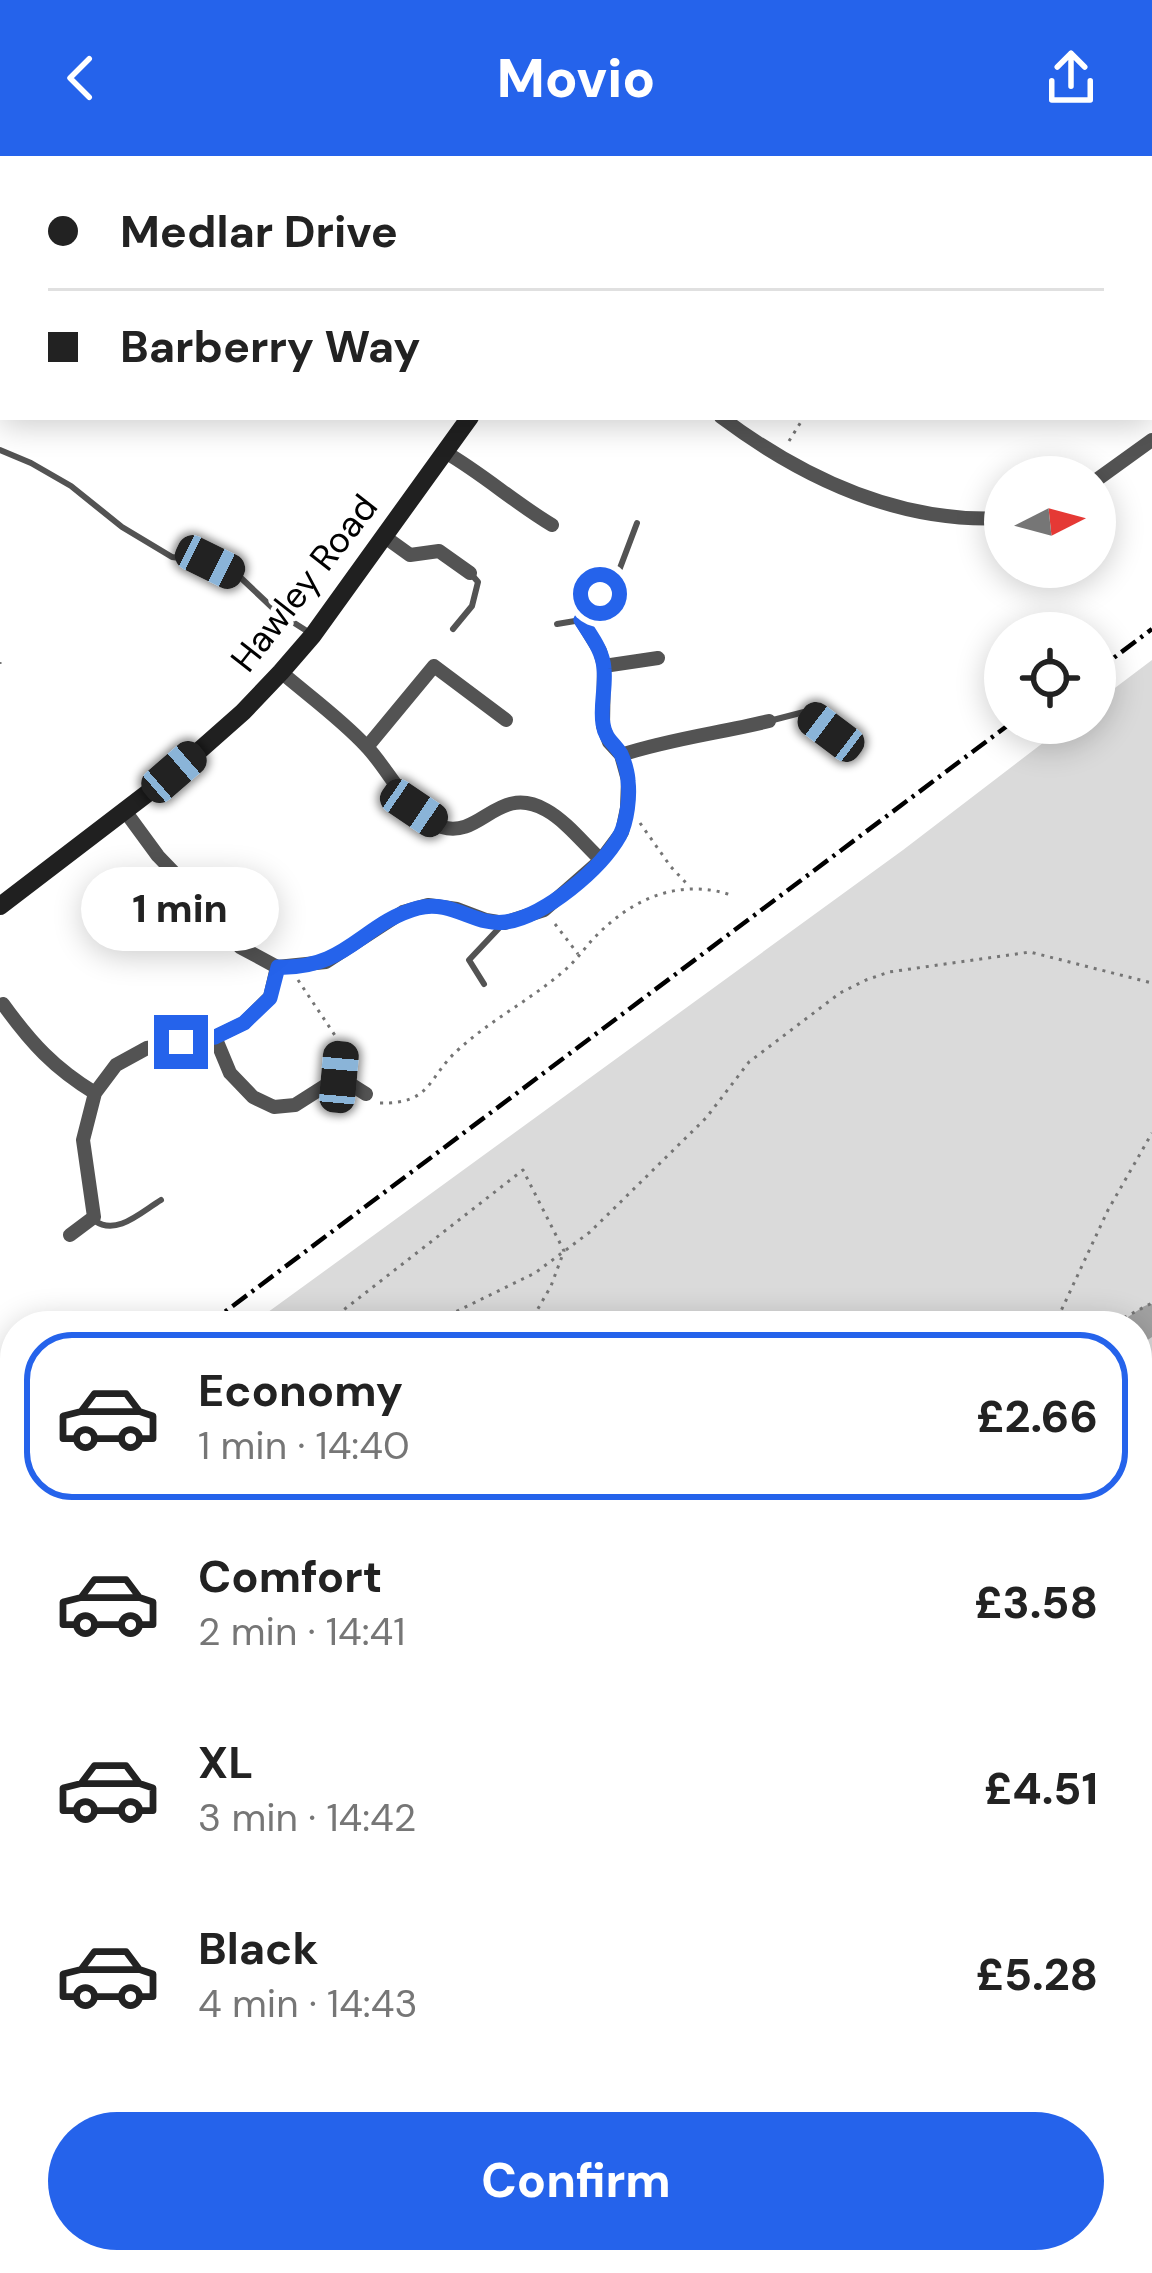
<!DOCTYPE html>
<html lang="en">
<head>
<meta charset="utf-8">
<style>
  body { margin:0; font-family:"DM Sans",sans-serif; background:#f2f2f2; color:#222; height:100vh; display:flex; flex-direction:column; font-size:45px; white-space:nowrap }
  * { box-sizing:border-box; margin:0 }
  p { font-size:39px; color:#767676 }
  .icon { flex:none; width:66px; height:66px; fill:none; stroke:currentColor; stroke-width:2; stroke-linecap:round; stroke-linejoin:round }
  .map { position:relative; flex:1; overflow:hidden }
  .details { position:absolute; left:0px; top:1155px; width:1152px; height:963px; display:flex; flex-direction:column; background:#fff; border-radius:48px 48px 0 0; box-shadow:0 6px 30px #0003 }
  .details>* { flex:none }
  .top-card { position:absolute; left:0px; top:0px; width:1152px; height:264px; box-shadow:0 6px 30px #0003; display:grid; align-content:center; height:264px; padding:0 48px; background:#fff }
  .needle { width:78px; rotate:84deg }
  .fabs { position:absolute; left:984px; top:300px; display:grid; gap:24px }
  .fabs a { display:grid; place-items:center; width:132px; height:132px; border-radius:50%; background:#fff; box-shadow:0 6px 30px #0003; font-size:60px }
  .end { position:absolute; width:54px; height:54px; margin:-27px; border:15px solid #2563eb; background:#fff; box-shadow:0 0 0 6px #fff }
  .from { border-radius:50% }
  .bubble { position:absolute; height:84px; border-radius:42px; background:#fff; box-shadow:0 6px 30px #0003; font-size:39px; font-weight:800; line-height:84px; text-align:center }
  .car { position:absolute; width:36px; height:72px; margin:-36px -18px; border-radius:15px; box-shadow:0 0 9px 3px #0007; background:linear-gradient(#222 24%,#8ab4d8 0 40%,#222 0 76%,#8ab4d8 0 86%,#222 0) }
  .top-card b { display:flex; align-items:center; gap:42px; height:114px; font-size:45px }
  .top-card b+b { border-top:3px solid #e0e0e0 }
  .top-card i { width:30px; height:30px; background:#222 }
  ul { padding:21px 0 0; list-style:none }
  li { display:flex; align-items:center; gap:36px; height:168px; margin:0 24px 18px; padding:0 24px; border:6px solid transparent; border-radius:48px }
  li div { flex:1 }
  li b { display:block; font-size:45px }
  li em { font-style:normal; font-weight:800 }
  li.on { border-color:#2563eb }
  li>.icon { width:108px; height:108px; stroke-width:1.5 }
  .primary-button { display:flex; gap:24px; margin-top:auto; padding:24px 48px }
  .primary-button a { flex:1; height:138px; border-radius:72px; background:#2563eb; color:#fff; font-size:48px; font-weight:800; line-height:138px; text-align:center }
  header { display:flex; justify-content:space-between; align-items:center; height:156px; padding:0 48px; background:#2563eb; color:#fff; font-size:54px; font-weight:800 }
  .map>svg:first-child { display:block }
  .green { fill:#dadada }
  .water { fill:#a1a1a1 }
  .shadow { fill:#0003 }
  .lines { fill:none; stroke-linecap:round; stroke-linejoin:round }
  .stream { stroke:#a1a1a1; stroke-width:4.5 }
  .river { stroke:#a1a1a1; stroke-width:30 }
  .building { fill:#c3c3c3; stroke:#979797; stroke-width:3 }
  .path { stroke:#757575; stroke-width:3; stroke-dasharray:3 6; stroke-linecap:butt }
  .lane { stroke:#535353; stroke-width:6 }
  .street { stroke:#535353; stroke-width:14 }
  .secondary { stroke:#202020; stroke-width:18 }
  .primary { stroke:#000; stroke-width:21 }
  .rail { stroke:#000; stroke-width:4.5; stroke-dasharray:18 6 3 6; stroke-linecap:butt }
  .route { stroke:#2563eb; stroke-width:15 }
  .labels { text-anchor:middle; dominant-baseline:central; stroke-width:10; stroke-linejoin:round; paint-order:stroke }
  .street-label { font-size:36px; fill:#000; stroke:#fff }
</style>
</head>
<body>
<header><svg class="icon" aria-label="back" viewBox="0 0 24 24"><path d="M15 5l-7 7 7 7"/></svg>Movio<svg class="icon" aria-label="share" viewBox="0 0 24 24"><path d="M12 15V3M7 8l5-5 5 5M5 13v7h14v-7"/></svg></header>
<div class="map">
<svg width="1152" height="2117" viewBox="0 0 1152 2117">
  <rect width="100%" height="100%" fill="#fff"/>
  <!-- green -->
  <path class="green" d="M1152,504V1165L1137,1176V1170H249L903,694L1069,567H1095V547Z
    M1152,1172V1322L1137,1333V1183Z
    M15,1342V1957L0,1966V1353Z
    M15,2060V2103H531L507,2117H3Z"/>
  <!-- water -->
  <path class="water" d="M232,2103H429V2117H230Z"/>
  <!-- shadow -->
  <path class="shadow" d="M576,2103H636L643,2117H550Z"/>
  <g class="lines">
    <!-- stream -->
    <path class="stream" d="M0,1714H15"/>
    <!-- river -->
    <path class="river" d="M1137,1173L1152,1163
      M0,1774L15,1753"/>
  </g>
  <!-- building -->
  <path class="building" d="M582,2103H617L624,2117H556Z"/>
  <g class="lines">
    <!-- path -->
    <path class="path" d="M1149,139L1152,140
      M1149,223L1152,212
      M789,285L804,261
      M0,506V508
      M640,667L671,711L689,730
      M555,768L578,798
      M298,824L336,881
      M380,947C433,948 427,921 459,893C492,863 532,843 565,814C577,804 585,791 596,780C633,742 680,722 731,739
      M323,1170L523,1014L564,1095L551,1130L528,1170
      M434,1170L445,1161L535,1117L590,1076L706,962L749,906L840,837L866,824L889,816L1030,796L1152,827
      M1054,1170L1108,1054L1152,977
      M1108,1170L1152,1147
      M0,1406L15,1390
      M0,1479L15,1470
      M0,1682L15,1683
      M533,2117L556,2103"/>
    <!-- lane -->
    <path class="lane" d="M820,0L822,3
      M0,294L31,307L71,330L122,371L172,401L210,406L241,422L277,456L310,477
      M557,468L581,464L620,412L637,367
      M453,473L472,450L478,426L472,419
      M773,564L804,556L831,576
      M484,828L469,804L501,770
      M95,1065C117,1080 141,1056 161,1044
      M1137,2017L1152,2050
      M936,2117L954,2103"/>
    <!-- street -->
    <path class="street" d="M959,0V3
      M721,261C804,323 899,368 1005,362
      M445,296C483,318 515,347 552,369
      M1095,325L1152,284
      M385,381L410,399L439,395L470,417
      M604,510L658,502
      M281,516C309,540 341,563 366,590C388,612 410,661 442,671C481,683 498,627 546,654C566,665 584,688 601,704
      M367,591L434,510L506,564
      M621,599C669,583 720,577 769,565
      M125,655L158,700L213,757L240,791L277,811L326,806L403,756L428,749L457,753L486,764L504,767L544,754L601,704L622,676L627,652L628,624L621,599L609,586L603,570L604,510L600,495L581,464
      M3,848C31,887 54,912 95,937
      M215,881L230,917L253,941L274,951L295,949L339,921
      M342,894L339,921L366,938
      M70,1079L94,1061L83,984L95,937L116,909L147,892L215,881L244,867L270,841L277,811
      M820,2103L828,2117
      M850,2103L858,2117"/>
    <!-- secondary -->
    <path class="secondary" d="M650,3L652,0
      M0,750L174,617L243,556L281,516L313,479L470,261"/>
    <!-- primary -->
    <path class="primary" d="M1137,1358L1152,1348
      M1137,1398L1152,1388
      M0,1982L15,1974
      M0,2027L15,2018"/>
    <!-- rail -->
    <path class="rail" d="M1095,516L1152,473
      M206,1170L1011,567
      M0,1325L15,1314"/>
  </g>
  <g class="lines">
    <!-- route -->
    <path class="route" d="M181,886L215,881L244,867L270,842L278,811C347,814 362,767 418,752C452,743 476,771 506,766C545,760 601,713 620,679C627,665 630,641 628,625C628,618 624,604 621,598C614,587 605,583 603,568C600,550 606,531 604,513C603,494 590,479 581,464L600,438"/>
  </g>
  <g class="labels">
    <!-- street labels -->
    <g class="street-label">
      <text transform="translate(304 427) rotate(-52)">Hawley Road</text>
    </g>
  </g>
</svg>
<div class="fabs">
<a><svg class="needle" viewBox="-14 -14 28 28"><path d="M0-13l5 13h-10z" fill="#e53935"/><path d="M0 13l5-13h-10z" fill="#767676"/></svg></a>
<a><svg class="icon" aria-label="locate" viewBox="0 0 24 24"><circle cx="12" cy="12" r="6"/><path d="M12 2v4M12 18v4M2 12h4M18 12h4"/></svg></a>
</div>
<i class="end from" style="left:600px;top:438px"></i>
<i class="end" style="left:181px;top:886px"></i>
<div class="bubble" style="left:81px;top:711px;width:198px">1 min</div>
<i class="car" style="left:210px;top:406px;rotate:116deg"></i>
<i class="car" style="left:831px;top:576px;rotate:307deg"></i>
<i class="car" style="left:174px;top:616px;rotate:49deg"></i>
<i class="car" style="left:414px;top:652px;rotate:124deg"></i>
<i class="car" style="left:339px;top:921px;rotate:5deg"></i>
<div class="top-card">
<b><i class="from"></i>Medlar Drive</b>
<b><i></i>Barberry Way</b>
</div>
<section class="details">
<ul>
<li class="on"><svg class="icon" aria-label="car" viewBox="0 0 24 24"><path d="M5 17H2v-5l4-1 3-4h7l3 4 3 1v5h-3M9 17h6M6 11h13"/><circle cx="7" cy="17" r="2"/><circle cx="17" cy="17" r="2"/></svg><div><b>Economy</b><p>1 min · 14:40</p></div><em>£2.66</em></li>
<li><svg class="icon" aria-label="car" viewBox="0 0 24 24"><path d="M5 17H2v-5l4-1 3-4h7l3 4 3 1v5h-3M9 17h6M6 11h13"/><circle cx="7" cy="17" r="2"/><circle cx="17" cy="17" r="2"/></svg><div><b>Comfort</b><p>2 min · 14:41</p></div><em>£3.58</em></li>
<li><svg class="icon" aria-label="car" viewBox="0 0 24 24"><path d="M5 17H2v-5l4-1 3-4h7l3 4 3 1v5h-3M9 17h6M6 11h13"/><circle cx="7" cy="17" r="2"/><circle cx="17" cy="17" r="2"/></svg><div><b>XL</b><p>3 min · 14:42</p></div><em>£4.51</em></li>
<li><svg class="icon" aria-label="car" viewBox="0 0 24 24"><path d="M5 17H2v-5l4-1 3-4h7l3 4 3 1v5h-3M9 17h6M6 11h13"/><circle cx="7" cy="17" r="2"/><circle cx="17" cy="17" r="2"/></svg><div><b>Black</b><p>4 min · 14:43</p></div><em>£5.28</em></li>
</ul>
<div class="primary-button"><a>Confirm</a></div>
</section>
</div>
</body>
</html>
